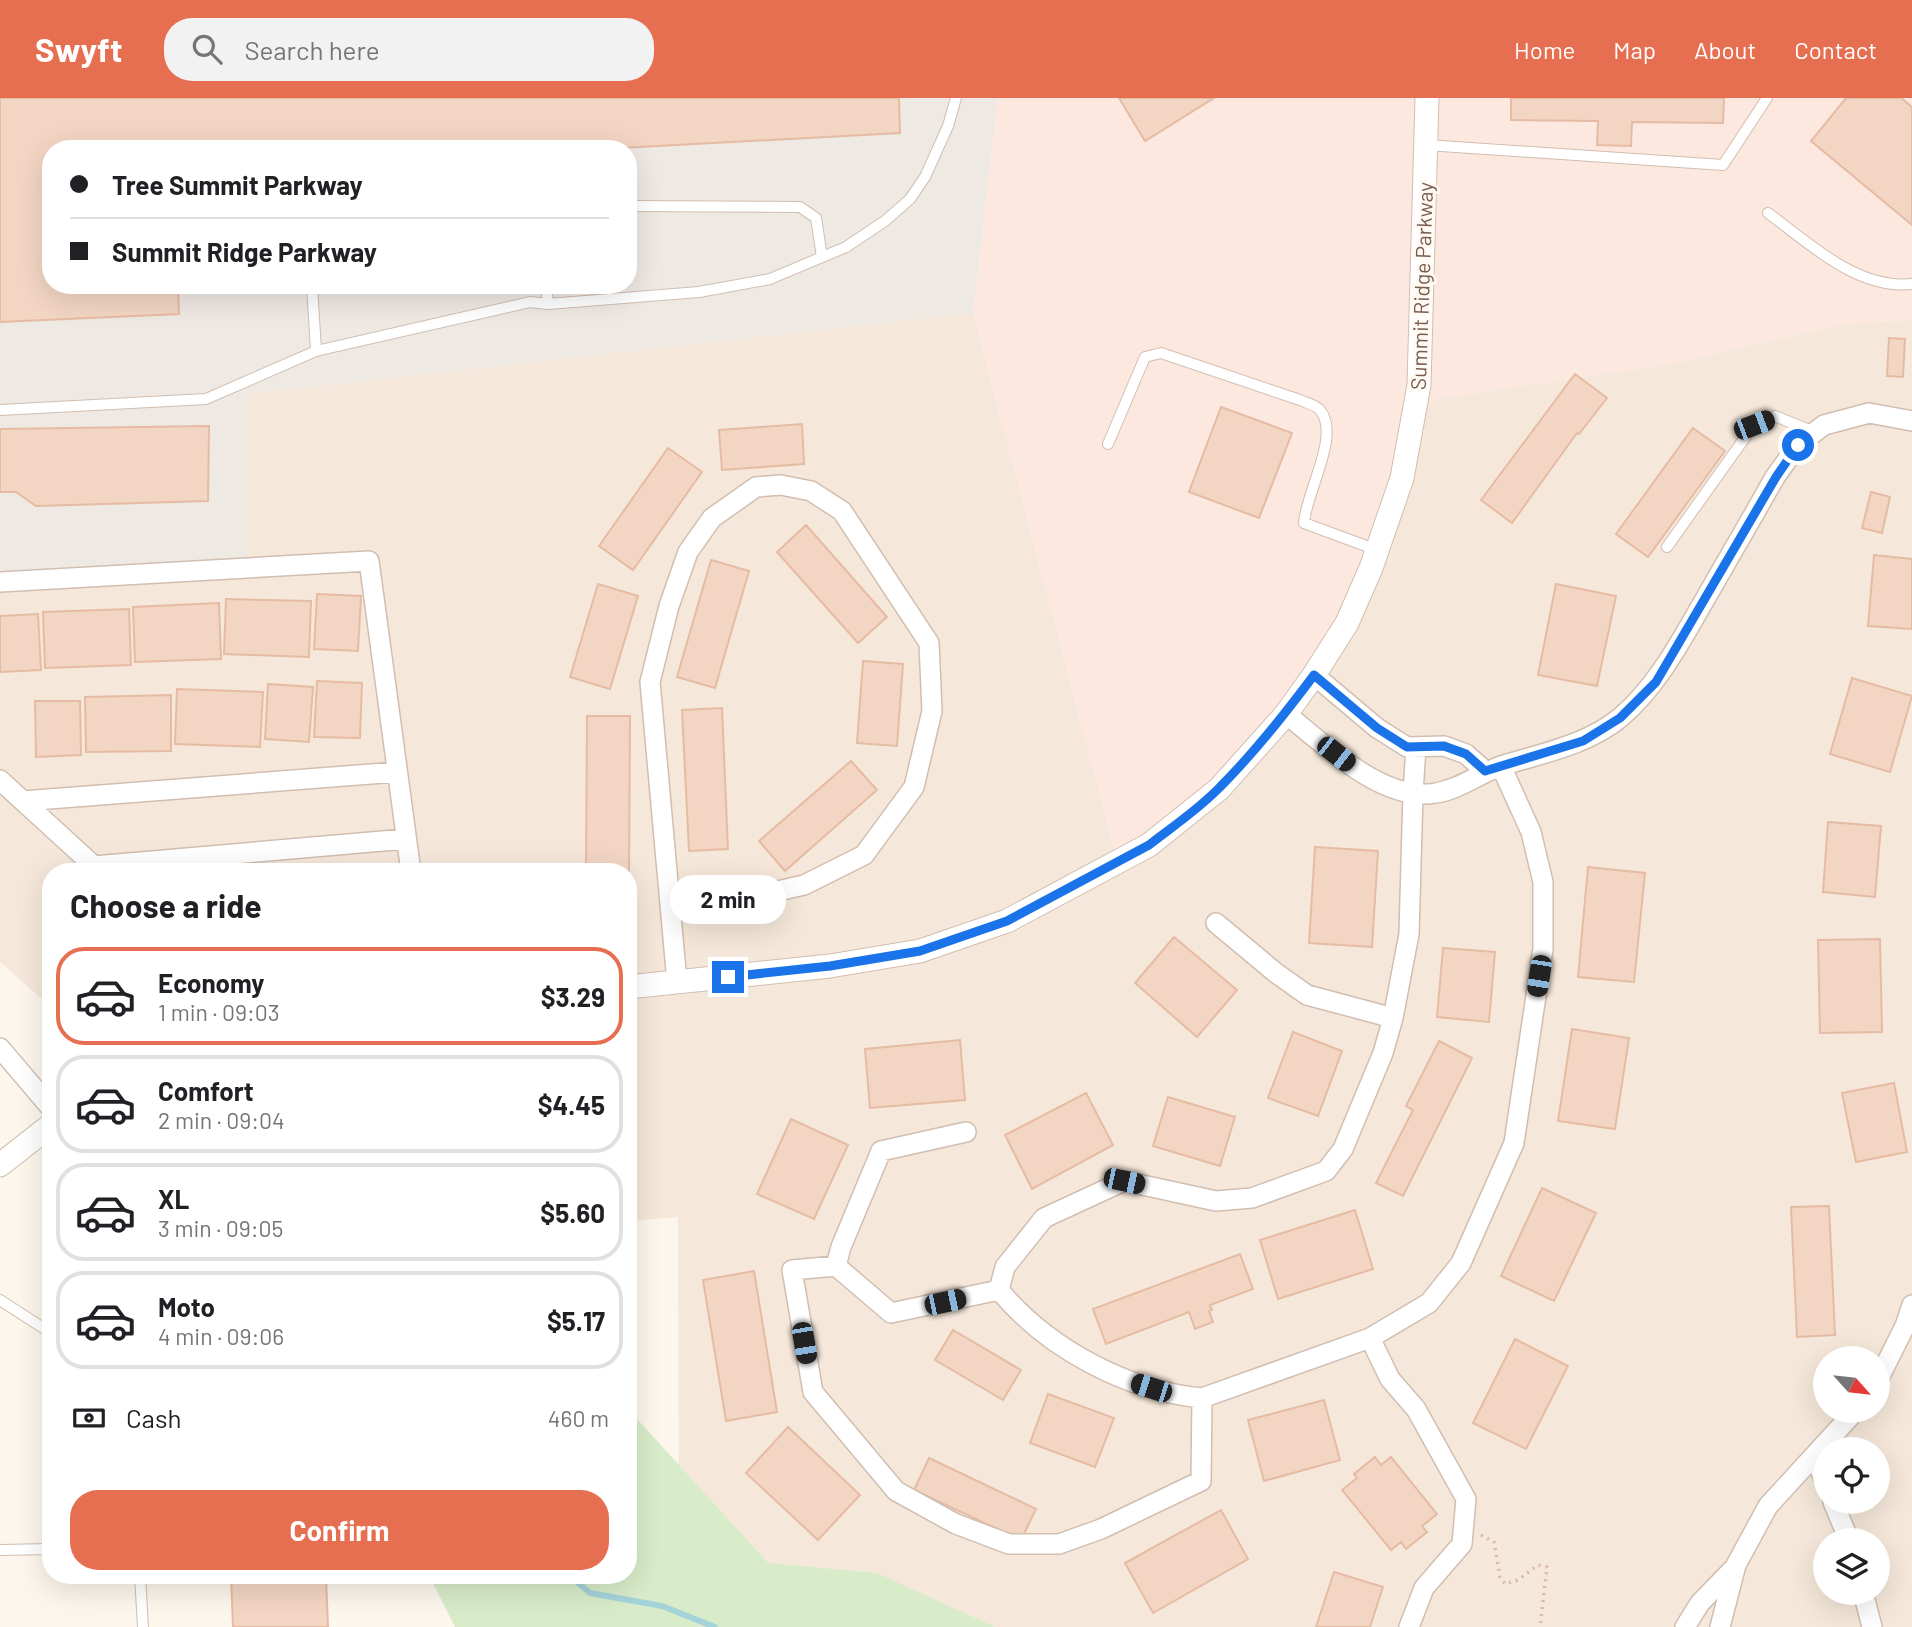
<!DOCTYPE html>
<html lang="en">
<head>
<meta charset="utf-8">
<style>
  body { margin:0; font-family:Barlow,sans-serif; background:#f2f2f2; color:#202124; height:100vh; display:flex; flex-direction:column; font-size:26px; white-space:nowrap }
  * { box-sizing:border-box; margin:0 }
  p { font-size:23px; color:#757577 }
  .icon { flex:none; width:38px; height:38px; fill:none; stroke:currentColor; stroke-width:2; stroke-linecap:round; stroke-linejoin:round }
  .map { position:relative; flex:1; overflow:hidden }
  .details { position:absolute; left:42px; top:765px; width:595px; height:721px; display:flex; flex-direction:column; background:#fff; border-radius:28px; box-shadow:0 7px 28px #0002 }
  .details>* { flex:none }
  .top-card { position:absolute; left:42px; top:42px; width:595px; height:154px; border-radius:28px; box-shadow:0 7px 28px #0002; display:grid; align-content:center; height:154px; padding:0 28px; background:#fff }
  .needle { width:46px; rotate:117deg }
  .tools { position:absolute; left:1813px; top:1248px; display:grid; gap:14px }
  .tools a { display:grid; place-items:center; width:77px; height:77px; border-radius:50%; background:#fff; box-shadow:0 7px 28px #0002; font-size:35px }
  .end { position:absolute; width:32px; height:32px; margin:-16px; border:9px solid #1a73e8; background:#fff; box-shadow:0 0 0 4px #fff }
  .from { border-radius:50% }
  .bubble { position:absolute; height:49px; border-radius:24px; background:#fff; box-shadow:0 7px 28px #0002; font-size:23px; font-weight:700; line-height:49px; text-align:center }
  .car { position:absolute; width:21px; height:42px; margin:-21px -10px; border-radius:9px; box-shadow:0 0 5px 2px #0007; background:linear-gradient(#222 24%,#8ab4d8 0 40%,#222 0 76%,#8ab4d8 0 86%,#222 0) }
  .top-card b { display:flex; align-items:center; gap:24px; height:66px; font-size:26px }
  .top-card b+b { border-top:2px solid #e0e0e0 }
  .top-card i { width:18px; height:18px; background:#202124 }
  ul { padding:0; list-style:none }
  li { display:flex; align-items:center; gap:21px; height:98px; margin:0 14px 10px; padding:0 14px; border:4px solid #e0e0e0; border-radius:28px }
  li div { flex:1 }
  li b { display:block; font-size:26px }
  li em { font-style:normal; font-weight:700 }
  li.active { border-color:#e76f51 }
  li>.icon { width:63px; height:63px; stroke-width:1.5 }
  h2 { padding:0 28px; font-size:32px; line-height:84px }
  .pay { display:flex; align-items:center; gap:18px; height:77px; padding:0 28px; font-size:26px }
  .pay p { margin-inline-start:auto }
  .primary-button { display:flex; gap:14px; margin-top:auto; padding:14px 28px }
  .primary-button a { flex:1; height:80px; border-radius:28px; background:#e76f51; color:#fff; font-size:28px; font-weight:700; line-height:80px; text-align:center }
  header { display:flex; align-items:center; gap:42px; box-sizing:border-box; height:98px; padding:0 35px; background:#e76f51; color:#fff }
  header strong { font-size:33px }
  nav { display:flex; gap:38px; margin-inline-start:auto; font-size:24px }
  .search { width:490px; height:63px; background:#f2f2f2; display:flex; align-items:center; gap:18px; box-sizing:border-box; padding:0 24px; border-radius:28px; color:#757577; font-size:26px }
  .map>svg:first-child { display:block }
  .residential { fill:#f5e8da; fill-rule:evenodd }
  .commercial { fill:#fde8e0 }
  .industrial { fill:#efe9e4; fill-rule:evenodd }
  .green { fill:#d8ecc9 }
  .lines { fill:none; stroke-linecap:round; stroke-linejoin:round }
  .stream { stroke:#a5d3da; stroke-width:6 }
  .building { fill:#f3d5c3; stroke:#e6bba3; stroke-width:2 }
  .service-casing { stroke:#d1beb0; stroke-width:12 }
  .minor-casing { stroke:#d1beb0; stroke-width:22 }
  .tertiary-casing { stroke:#d1beb0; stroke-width:25 }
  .path { stroke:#d9b8a5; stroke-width:3.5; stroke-dasharray:2 5; stroke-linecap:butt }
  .service { stroke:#fff; stroke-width:10 }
  .minor { stroke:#fff; stroke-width:19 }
  .tertiary { stroke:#fff; stroke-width:23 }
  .route { stroke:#1a73e8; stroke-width:9 }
  .labels { text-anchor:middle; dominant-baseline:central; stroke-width:6; stroke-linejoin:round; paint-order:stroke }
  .street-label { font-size:21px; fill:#7a5c4d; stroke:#fffaf3 }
</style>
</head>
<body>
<header>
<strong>Swyft</strong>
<div class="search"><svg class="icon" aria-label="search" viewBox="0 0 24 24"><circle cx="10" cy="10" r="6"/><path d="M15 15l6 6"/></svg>Search here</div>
<nav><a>Home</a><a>Map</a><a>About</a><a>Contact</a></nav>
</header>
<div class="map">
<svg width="1912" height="1529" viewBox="0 0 1912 1529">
  <rect width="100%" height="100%" fill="#fdf6ec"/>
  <!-- residential -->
  <path class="residential" d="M973,214L1116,758L1345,502L1382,415L1408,305L1676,265L1842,226L1912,222V1529H673L679,1479L678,1119L628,1123V774H51V909L0,864V491L246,469L247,296ZM1825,1260H1878V1312H1825ZM1825,1351H1878V1404H1825ZM1825,1442H1878V1494H1825Z"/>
  <!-- commercial -->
  <path class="commercial" d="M998,0H1912V222L1842,226L1676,265L1408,305L1382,415L1345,502L1306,572L1262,631L1217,685L1116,759L973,214Z"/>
  <!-- industrial -->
  <path class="industrial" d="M0,0H998L973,215L247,296L246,469L0,491ZM51,51H628V187H51Z"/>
  <!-- green -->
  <path class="green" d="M628,1311L768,1465L877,1475L995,1529H455L429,1477H628Z"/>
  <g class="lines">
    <!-- stream -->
    <path class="stream" d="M569,1477L590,1495L662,1508L715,1529"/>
  </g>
  <!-- building -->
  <path class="building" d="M0,0H899L900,35L602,51H51V187H178L179,216L0,224Z
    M1119,0H1214L1145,43Z
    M1511,0H1724L1723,25L1632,24L1631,48L1597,47L1598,23L1511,22Z
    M1846,0H1901L1912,9V127L1811,43Z
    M1889,240L1905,241L1903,279L1887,278Z
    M1575,276L1607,300L1579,336L1577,335L1512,425L1481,402Z
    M1221,309L1292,335L1259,420L1189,394Z
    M802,326L804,366L722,372L719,332Z
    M209,328L208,403L36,408L16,394H0V331Z
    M1693,330L1725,353L1648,459L1616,436Z
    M668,350L702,374L633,472L599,448Z
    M1871,394L1890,399L1882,435L1862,430Z
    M806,427L887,519L858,545L777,454Z
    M1874,457L1912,461V531L1868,528Z
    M711,462L749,473L715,590L677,579Z
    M598,486L638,498L610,591L570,579Z
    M1556,486L1616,498L1597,588L1538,577Z
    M317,496L361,498L358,553L314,551Z
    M226,501L311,503L309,559L224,556Z
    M219,505L221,561L135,564L133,509Z
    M129,511L131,567L45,570L43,514Z
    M38,516L41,572L0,574V518Z
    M863,563L903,566L897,648L857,645Z
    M1852,580L1912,598L1890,674L1830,656Z
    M317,583L362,585L360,640L314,639Z
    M268,586L313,589L309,644L265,641Z
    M177,591L263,594L260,649L175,646Z
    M171,597V653L86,654L85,599Z
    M35,603H80L81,657L36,659Z
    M722,610L728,751L689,753L682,612Z
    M587,618H630L629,785L628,774H586Z
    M851,663L877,692L785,773L759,743Z
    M1828,724L1881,728L1875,799L1823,794Z
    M1315,749L1378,753L1372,849L1309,845Z
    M1588,769L1645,775L1634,884L1578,879Z
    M1174,839L1237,892L1197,939L1135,885Z
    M1880,841L1882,934L1820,935L1818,842Z
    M1443,850L1495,854L1489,924L1437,919Z
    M1572,931L1629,940L1615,1031L1558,1023Z
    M1293,934L1342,953L1318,1018L1268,1000Z
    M960,942L965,1002L870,1010L865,951Z
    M1439,943L1472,960L1403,1098L1376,1085L1413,1012L1406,1008Z
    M1894,985L1907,1054L1856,1064L1842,995Z
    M1086,995L1113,1047L1032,1091L1005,1037Z
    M1168,999L1235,1019L1220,1068L1153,1048Z
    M791,1021L848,1047L814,1121L757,1096Z
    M1542,1090L1596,1115L1554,1203L1501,1178Z
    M1829,1108L1835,1237L1797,1239L1791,1109Z
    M1355,1112L1373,1171L1278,1201L1260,1142Z
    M1240,1156L1253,1191L1210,1207L1212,1212L1209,1213L1213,1224L1195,1231L1189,1214L1106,1246L1093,1211Z
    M754,1173L777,1314L726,1323L703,1182Z
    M953,1232L1021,1272L1003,1302L935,1262Z
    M1515,1241L1568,1268L1526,1351L1473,1325Z
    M1048,1296L1114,1320L1095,1369L1030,1345Z
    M1324,1302L1340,1362L1264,1383L1248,1322Z
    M788,1329L860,1397L818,1442L746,1375Z
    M1375,1359L1381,1367L1391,1359L1437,1416L1422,1428L1427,1434L1406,1451L1401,1444L1391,1452L1342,1392L1357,1380L1354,1376Z
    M929,1360L1036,1411L1021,1442L914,1392Z
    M1221,1412L1248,1461L1153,1515L1125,1465Z
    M1334,1474L1383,1489L1370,1529H1316Z
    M231,1477H326L328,1529H233Z"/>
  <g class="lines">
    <!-- service casing -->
    <g class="service-casing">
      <path id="service" d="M1426,47L1723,67L1767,0
        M628,108L800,109L816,120L822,159
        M1768,115C1809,145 1857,192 1912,186
        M312,187L316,253
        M546,187L548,206
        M0,312L206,301L316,253L530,204L548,206L699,194L770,181L846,149L885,123L910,101L925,79L948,28L956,0
        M1108,346L1145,259L1161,255L1300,302C1306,305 1316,307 1320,312C1341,337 1306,394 1304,425L1377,452
        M1667,449L1754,327L1775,318L1814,334
        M0,1202L51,1235
        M0,1452L51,1451
        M140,1477L143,1529"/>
    </g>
    <!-- minor casing -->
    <g class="minor-casing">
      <path id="minor" d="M0,484L369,463L411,774
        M1314,577L1377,630L1407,649L1444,648L1466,656L1485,673
        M1286,616C1324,646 1383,705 1436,695C1461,691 1481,674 1504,667C1544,655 1589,646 1621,619C1658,587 1680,544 1704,503C1728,461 1752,420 1775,379L1798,347L1824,327L1869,315L1912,323
        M0,682L94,768L406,741
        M23,703L397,674
        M670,803L746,800L804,787L864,757L914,689L932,613L929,545L842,413L811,393L781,387L756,389L712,420L688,454L669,508L650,584L677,884
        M1216,825L1276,875L1307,897L1393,920
        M0,950L51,1010
        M836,1168L841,1149L881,1053L966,1034
        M999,1192C1047,1250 1127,1293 1202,1300L1370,1240L1429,1205L1461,1165L1514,1045L1543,851V784L1531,734L1501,668
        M1370,1240L1390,1281L1416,1311L1466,1401L1462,1446L1424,1490L1409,1529
        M1878,1282L1905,1228L1912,1207
        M1202,1300L1201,1383L1101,1431L1059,1446H1009L956,1426L896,1393L813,1294L792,1172L836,1168L891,1215L999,1192L1005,1169L1044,1120L1124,1083L1216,1103L1252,1100L1326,1073L1343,1051L1383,955L1393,920L1409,836L1413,695L1416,649
        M1815,1358L1825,1384
        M1833,1404L1849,1442
        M1863,1494L1872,1529
        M1685,1529L1700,1505L1736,1468
        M1720,1529L1736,1467L1768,1408L1856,1312"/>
    </g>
    <!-- tertiary casing -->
    <g class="tertiary-casing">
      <path id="tertiary" d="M628,889L830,868L920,853L1007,823L1149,747L1219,691L1286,616L1314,577L1347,525L1371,470L1402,380L1419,287L1427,0
        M0,1067L51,1027"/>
    </g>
    <!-- path -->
    <path class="path" d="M1481,1437L1494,1444L1500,1479L1505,1486L1518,1482L1538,1467L1547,1469L1540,1529"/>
    <!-- service -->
    <use href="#service" class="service"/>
    <!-- minor -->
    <use href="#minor" class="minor"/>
    <!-- tertiary -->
    <use href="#tertiary" class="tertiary"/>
  </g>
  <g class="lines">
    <!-- route -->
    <path class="route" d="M728,879L830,868L920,853L1007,823L1149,747C1172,729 1199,711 1220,689C1254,655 1285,616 1314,577L1377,630L1407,649L1444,648L1466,656L1485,673L1583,643L1620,620L1656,584L1776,379L1798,347"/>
  </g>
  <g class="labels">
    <!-- street labels -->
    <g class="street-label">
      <text transform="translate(1421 188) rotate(-88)">Summit Ridge Parkway</text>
    </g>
  </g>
</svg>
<div class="tools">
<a><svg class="needle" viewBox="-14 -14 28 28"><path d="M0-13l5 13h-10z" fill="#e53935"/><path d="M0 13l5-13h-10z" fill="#757577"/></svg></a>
<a><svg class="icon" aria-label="locate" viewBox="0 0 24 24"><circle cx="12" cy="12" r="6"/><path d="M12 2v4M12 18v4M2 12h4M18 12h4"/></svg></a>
<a><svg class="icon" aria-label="layers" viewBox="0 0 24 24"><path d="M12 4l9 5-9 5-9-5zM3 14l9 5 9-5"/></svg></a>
</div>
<i class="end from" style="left:1798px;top:347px"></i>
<i class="end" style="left:728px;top:879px"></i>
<div class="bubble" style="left:670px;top:777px;width:116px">2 min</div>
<i class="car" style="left:1754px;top:327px;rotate:69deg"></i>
<i class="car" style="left:1336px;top:656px;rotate:128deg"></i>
<i class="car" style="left:1539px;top:878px;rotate:189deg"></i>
<i class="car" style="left:1124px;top:1083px;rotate:102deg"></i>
<i class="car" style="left:945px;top:1204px;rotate:78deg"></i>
<i class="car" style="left:804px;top:1245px;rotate:170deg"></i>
<i class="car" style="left:1151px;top:1290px;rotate:288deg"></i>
<div class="top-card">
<b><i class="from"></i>Tree Summit Parkway</b>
<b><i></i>Summit Ridge Parkway</b>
</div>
<section class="details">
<h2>Choose a ride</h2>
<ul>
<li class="active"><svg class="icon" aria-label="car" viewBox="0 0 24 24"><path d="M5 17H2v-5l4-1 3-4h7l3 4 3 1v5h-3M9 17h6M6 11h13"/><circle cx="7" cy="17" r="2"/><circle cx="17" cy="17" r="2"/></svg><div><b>Economy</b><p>1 min · 09:03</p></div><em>$3.29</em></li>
<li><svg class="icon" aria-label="car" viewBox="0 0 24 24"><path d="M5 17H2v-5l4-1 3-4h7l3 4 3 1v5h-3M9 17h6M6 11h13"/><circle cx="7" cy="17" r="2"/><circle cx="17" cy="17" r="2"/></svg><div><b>Comfort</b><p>2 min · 09:04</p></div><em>$4.45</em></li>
<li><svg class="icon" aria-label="car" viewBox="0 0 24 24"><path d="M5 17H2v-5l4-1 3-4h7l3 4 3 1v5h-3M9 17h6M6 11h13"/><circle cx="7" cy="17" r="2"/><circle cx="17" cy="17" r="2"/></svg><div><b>XL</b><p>3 min · 09:05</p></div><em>$5.60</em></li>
<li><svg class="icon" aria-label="car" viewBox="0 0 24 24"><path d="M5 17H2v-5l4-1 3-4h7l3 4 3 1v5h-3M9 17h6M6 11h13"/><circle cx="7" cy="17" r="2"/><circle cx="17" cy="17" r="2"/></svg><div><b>Moto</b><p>4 min · 09:06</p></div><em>$5.17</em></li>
</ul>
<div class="pay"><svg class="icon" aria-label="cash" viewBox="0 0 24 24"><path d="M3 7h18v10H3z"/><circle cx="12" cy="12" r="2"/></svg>Cash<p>460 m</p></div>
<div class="primary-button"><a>Confirm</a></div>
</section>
</div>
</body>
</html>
